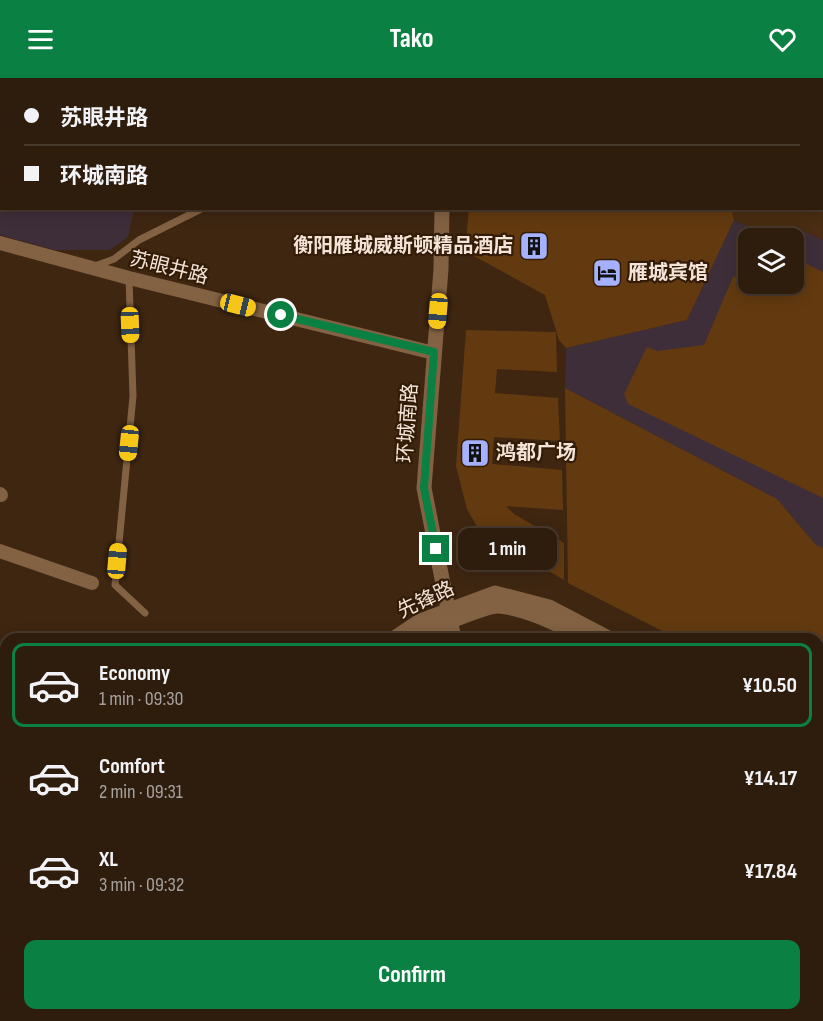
<!DOCTYPE html>
<html lang="en">
<head>
<meta charset="utf-8">
<style>
  body { margin:0; font-family:"Sofia Sans Condensed","Noto Sans SC",sans-serif; background:#3a291b; color:#f1f3f6; height:100vh; display:flex; flex-direction:column; font-size:22px; white-space:nowrap }
  * { box-sizing:border-box; margin:0 }
  p { font-size:20px; color:#a7a19d }
  .icon { flex:none; width:33px; height:33px; fill:none; stroke:currentColor; stroke-width:2; stroke-linecap:round; stroke-linejoin:round }
  .map { position:relative; flex:1; overflow:hidden }
  .side { position:absolute; left:0px; top:555px; width:824px; height:388px; display:flex; flex-direction:column; background:#2e1c0d; border-radius:18px 18px 0 0; box-shadow:0 3px 15px #0003,0 0 0 2px #493a2e }
  .side>* { flex:none }
  .guide { position:absolute; left:0px; top:0px; width:824px; height:132px; box-shadow:0 3px 15px #0003,0 0 0 2px #493a2e; display:grid; align-content:center; height:132px; padding:0 24px; background:#2e1c0d }
  .tools { position:absolute; left:738px; top:150px; display:grid; gap:12px }
  .tools a { display:grid; place-items:center; width:66px; height:66px; border-radius:12px; background:#2e1c0d; box-shadow:0 3px 15px #0003,0 0 0 2px #493a2e; font-size:30px }
  .end { position:absolute; width:27px; height:27px; margin:-14px; border:8px solid #0b8043; background:#fff; box-shadow:0 0 0 3px #fff }
  .from { border-radius:50% }
  .bubble { position:absolute; height:42px; border-radius:12px; background:#2e1c0d; box-shadow:0 3px 15px #0003,0 0 0 2px #493a2e; font-size:20px; font-weight:700; line-height:42px; text-align:center }
  .car { position:absolute; width:18px; height:36px; margin:-18px -9px; border-radius:8px; box-shadow:0 0 4px 2px #0007; background:linear-gradient(#f5c518 24%,#345 0 40%,#f5c518 0 76%,#345 0 86%,#f5c518 0) }
  .guide b { display:flex; align-items:center; gap:21px; height:57px; font-size:22px }
  .guide b+b { border-top:2px solid #493a2e }
  .guide i { width:15px; height:15px; background:#f1f3f6 }
  ul { padding:10px 0 0; list-style:none }
  li { display:flex; align-items:center; gap:18px; height:84px; margin:0 12px 9px; padding:0 12px; border:3px solid transparent; border-radius:12px }
  li div { flex:1 }
  li b { display:block; font-size:22px }
  li em { font-style:normal; font-weight:700 }
  li.active { border-color:#0b8043 }
  li>.icon { width:54px; height:54px; stroke-width:1.5 }
  .cta { display:flex; gap:12px; margin-top:auto; padding:12px 24px }
  .cta a { flex:1; height:69px; border-radius:12px; background:#0b8043; color:#fff; font-size:24px; font-weight:700; line-height:69px; text-align:center }
  header { display:flex; justify-content:space-between; align-items:center; height:78px; padding:0 24px; background:#0b8043; color:#fff; font-size:27px; font-weight:700 }
  .map>svg:first-child { display:block }
  .commercial { fill:#3e2e39 }
  .built { fill:#4a2d12 }
  .education { fill:#3b2f3d }
  .green { fill:#2b522d }
  .building { fill:#633a10 }
  .lines { fill:none; stroke-linecap:round; stroke-linejoin:round }
  .service { stroke:#836243; stroke-width:7 }
  .minor { stroke:#836243; stroke-width:14 }
  .tertiary { stroke:#836243; stroke-width:15 }
  .secondary { stroke:#b4804c; stroke-width:15 }
  .route { stroke:#0b8043; stroke-width:8 }
  .labels { text-anchor:middle; dominant-baseline:central; stroke-width:4.5; stroke-linejoin:round; paint-order:stroke }
  .poi-label { font-size:20px; font-weight:bold; fill:#f4e4d8; stroke:#331c07; text-anchor:start }
  .street-label { font-size:20px; fill:#f4e4d8; stroke:#331c07 }
</style>
</head>
<body>
<header><svg class="icon" aria-label="menu" viewBox="0 0 24 24"><path d="M4 6h16M4 12h16M4 18h16"/></svg>Tako<svg class="icon" aria-label="heart" viewBox="0 0 24 24"><path d="M12 20l-8-8c-3-5 5-10 8-4 3-6 11-1 8 4z"/></svg></header>
<div class="map">
<svg width="823" height="943" viewBox="0 0 823 943">
  <rect width="100%" height="100%" fill="#3e2611"/>
  <!-- commercial -->
  <path class="commercial" d="M0,0H278L2,2V130L134,131L128,159L110,172H55L0,157Z
    M734,142L775,160H748V206H794V160H787L795,149L823,162V595L818,601L816,467L777,421L565,310L566,270L687,242Z"/>
  <!-- built -->
  <path class="built" d="M822,11L823,162L795,149L787,160H775L734,142L731,131L822,130Z"/>
  <!-- education -->
  <path class="education" d="M618,938H779V943H612Z"/>
  <!-- green -->
  <path class="green" d="M6,866V938H246L249,943H0V871Z"/>
  <!-- building -->
  <path class="building" d="M469,130H731L734,142L687,242L566,270L559,262L545,217L465,173Z
    M796,181L823,194V420L628,326L624,316L647,269L657,273L704,267L733,199L748,195V206H794V182Z
    M466,252L556,254L557,294L497,291L495,315L558,320L560,363L494,359L492,386L562,392L563,432L506,428L514,436L564,465V502L488,459L479,452L467,431L456,388Z
    M565,310L777,421L816,467L823,470V561L818,573V561H678L568,505Z"/>
  <g class="lines">
    <!-- service -->
    <path class="service" d="M95,188L114,181L139,162L203,130
      M129,200L133,318L115,507L145,535
      M0,761H6
      M3,836L6,840
      M202,938L208,943"/>
    <!-- minor -->
    <path class="minor" d="M0,165L129,200L434,275
      M0,416L1,417
      M0,473L92,505"/>
    <!-- tertiary -->
    <path class="tertiary" d="M450,2V0
      M442,130L441,191L424,410L454,561
      M393,561L420,543L495,515L549,529L610,561
      M413,561C425,553 487,527 499,528C529,531 559,547 585,561
      M818,671L823,674
      M818,687L823,690
      M0,826L6,822
      M532,938L536,943"/>
    <!-- secondary -->
    <path class="secondary" d="M818,716L823,710
      M809,938V943"/>
  </g>
  <g class="lines">
    <!-- route -->
    <path class="route" d="M281,237L434,274L424,410L436,471"/>
  </g>
  <!-- icons -->
  <defs>
    <g id="building-square" transform="scale(1.5)"><rect x="-9" y="-9" width="18" height="18" rx="4" fill="#a5b1fc" stroke="#331c07"/><path d="M-4-6H4V6H1V3H-1V6H-4ZM-2.5-4.3h1.7v1.8h-1.7ZM.8-4.3h1.7v1.8H.8ZM-2.5-1h1.7V.8h-1.7ZM.8-1h1.7V.8H.8Z" fill="#111"/></g>
    <g id="hotel-square" transform="scale(1.5)"><rect x="-9" y="-9" width="18" height="18" rx="4" fill="#a5b1fc" stroke="#331c07"/><path d="M-6-4.5h1.5V1H6V5H4.5V3h-9V5H-6ZM-4 0a1.8 1.8 0 1 1 3.6 0ZM.5 0V-2.5h3Q6-2.5 6 0Z" fill="#111"/></g>
  </defs>
  <g fill-rule="evenodd">
    <use href="#building-square" x="534" y="168"/>
    <use href="#hotel-square" x="607" y="195"/>
    <use href="#building-square" x="475" y="375"/>
  </g>
  <g class="labels">
    <!-- poi labels -->
    <g class="poi-label">
      <text x="513" y="168" text-anchor="end">衡阳雁城威斯顿精品酒店</text>
      <text x="628" y="195">雁城宾馆</text>
      <text x="496" y="375">鸿都广场</text>
    </g>
    <!-- street labels -->
    <g class="street-label">
      <text transform="translate(169 190) rotate(14)">苏眼井路</text>
      <text transform="translate(408 345) rotate(-86)">环城南路</text>
      <text transform="translate(426 522) rotate(-25)">先锋路</text>
    </g>
  </g>
</svg>
<div class="tools">
<a><svg class="icon" aria-label="layers" viewBox="0 0 24 24"><path d="M12 4l9 5-9 5-9-5zM3 14l9 5 9-5"/></svg></a>
</div>
<i class="end from" style="left:281px;top:237px"></i>
<i class="end" style="left:436px;top:471px"></i>
<div class="bubble" style="left:458px;top:450px;width:99px">1 min</div>
<i class="car" style="left:238px;top:227px;rotate:104deg"></i>
<i class="car" style="left:438px;top:233px;rotate:185deg"></i>
<i class="car" style="left:130px;top:247px;rotate:178deg"></i>
<i class="car" style="left:129px;top:365px;rotate:186deg"></i>
<i class="car" style="left:117px;top:483px;rotate:5deg"></i>
<div class="guide">
<b><i class="from"></i>苏眼井路</b>
<b><i></i>环城南路</b>
</div>
<section class="side">
<ul>
<li class="active"><svg class="icon" aria-label="car" viewBox="0 0 24 24"><path d="M5 17H2v-5l4-1 3-4h7l3 4 3 1v5h-3M9 17h6M6 11h13"/><circle cx="7" cy="17" r="2"/><circle cx="17" cy="17" r="2"/></svg><div><b>Economy</b><p>1 min · 09:30</p></div><em>¥10.50</em></li>
<li><svg class="icon" aria-label="car" viewBox="0 0 24 24"><path d="M5 17H2v-5l4-1 3-4h7l3 4 3 1v5h-3M9 17h6M6 11h13"/><circle cx="7" cy="17" r="2"/><circle cx="17" cy="17" r="2"/></svg><div><b>Comfort</b><p>2 min · 09:31</p></div><em>¥14.17</em></li>
<li><svg class="icon" aria-label="car" viewBox="0 0 24 24"><path d="M5 17H2v-5l4-1 3-4h7l3 4 3 1v5h-3M9 17h6M6 11h13"/><circle cx="7" cy="17" r="2"/><circle cx="17" cy="17" r="2"/></svg><div><b>XL</b><p>3 min · 09:32</p></div><em>¥17.84</em></li>
</ul>
<div class="cta"><a>Confirm</a></div>
</section>
</div>
</body>
</html>
